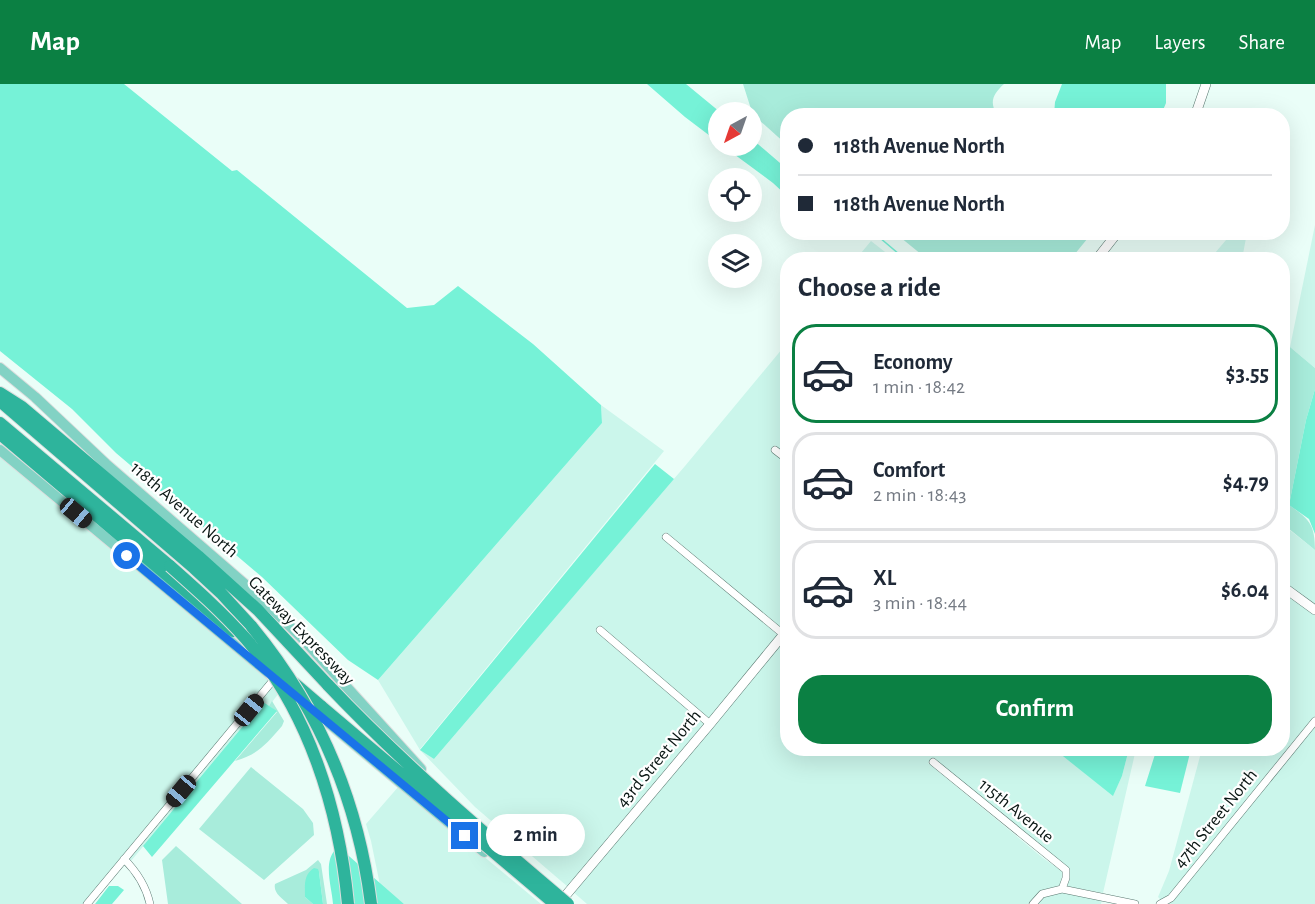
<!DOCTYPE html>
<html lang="en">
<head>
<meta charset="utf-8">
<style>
  body { margin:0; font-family:"Alegreya Sans",sans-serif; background:#f6f6f7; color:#1f2937; height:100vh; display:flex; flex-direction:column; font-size:22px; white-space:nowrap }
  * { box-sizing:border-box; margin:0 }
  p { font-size:20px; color:#747a83 }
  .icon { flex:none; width:33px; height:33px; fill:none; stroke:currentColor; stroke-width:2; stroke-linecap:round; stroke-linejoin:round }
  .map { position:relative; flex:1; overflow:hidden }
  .panel { position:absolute; left:780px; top:168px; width:510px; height:504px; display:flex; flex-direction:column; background:#fff; border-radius:24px; box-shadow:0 6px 24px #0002 }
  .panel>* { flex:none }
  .hud { position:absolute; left:780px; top:24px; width:510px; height:132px; border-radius:24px; box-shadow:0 6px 24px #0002; display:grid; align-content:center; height:132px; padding:0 18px; background:#fff }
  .needle { width:39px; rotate:220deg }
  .buttons { position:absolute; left:708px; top:18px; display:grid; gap:12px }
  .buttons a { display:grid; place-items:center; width:54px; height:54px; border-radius:50%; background:#fff; box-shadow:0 6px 24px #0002; font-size:30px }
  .end { position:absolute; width:27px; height:27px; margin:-14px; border:8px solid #1a73e8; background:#fff; box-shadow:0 0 0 3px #fff }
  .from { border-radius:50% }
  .bubble { position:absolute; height:42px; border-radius:21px; background:#fff; box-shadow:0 6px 24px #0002; font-size:20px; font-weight:600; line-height:42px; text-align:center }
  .car { position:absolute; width:18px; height:36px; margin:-18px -9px; border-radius:8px; box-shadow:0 0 4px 2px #0007; background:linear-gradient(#222 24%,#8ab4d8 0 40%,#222 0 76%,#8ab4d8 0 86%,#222 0) }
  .hud b { display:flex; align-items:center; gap:21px; height:57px; font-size:22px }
  .hud b+b { border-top:2px solid #e0e1e3 }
  .hud i { width:15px; height:15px; background:#1f2937 }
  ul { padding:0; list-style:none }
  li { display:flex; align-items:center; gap:18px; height:99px; margin:0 12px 9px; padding:0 6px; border:3px solid #e0e1e3; border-radius:24px }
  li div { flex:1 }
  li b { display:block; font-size:22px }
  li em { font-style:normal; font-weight:600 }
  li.selected { border-color:#0b8043 }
  li>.icon { width:54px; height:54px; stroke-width:1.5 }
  h2 { padding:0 18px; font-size:27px; line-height:72px }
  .button { display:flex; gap:12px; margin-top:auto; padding:12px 18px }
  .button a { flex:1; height:69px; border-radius:24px; background:#0b8043; color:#fff; font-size:24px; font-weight:600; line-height:69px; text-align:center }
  header { display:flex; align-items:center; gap:36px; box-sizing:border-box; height:84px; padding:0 30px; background:#0b8043; color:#fff }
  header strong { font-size:28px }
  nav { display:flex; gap:33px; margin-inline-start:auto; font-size:21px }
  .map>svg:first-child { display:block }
  .built { fill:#cbf6eb }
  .green { fill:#a8ecdb }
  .water { fill:#76f2d7 }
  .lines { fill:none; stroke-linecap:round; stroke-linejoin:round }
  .stream { stroke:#76f2d7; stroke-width:1.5 }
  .street-casing { stroke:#597870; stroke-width:8 }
  .secondary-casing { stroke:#597870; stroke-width:10 }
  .primary-casing { stroke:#dddede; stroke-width:12 }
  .highway-casing { stroke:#dddede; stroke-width:14 }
  .street { stroke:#fff; stroke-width:7 }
  .secondary { stroke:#fff; stroke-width:9 }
  .primary { stroke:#82d2c4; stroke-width:10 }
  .highway { stroke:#2eb49c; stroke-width:12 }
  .highway-bridge-casing { stroke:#dddede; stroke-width:14; stroke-linecap:butt }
  .highway-bridge { stroke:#2eb49c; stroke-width:12 }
  .route { stroke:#1a73e8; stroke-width:8 }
  .labels { text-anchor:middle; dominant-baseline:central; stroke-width:4.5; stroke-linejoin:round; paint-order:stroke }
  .street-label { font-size:18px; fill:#091613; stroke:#fff }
</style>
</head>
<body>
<header>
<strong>Map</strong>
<nav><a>Map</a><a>Layers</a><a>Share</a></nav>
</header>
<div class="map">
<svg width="1315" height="820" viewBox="0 0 1315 820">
  <rect width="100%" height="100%" fill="#eafef8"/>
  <!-- built -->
  <path class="built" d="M1315,141V284L1290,263Z
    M1232,149H1247L1242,175H1235L1234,173L1226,170L1220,175L1209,176Z
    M871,157L894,175H856Z
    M787,259V371L775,361L771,366L787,380V540L783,546L666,448L661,453L778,551L710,636L600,542L595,547L706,641L568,803L475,723L420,666L378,596L602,339L601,321L664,367L420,665L434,675L685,382Z
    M0,370L270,595L83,820H0Z
    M1282,440L1315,466V522L1283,497Z
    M1283,506L1315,530V633L1169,811L1161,816L1158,813L1169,787L1202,665L1282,664Z
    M787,549L788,664L1054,665L1113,711L1122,692L1129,665H1136L1103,809L1066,802L1069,793L1068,783L1047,769L933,674L928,679L1043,774L1063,788L1060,801L1041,807L1029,820H587L572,807Z
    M274,600L279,609L269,622L263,618L131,777L129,775Z
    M1315,642V820H1167L1173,815Z
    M399,702L541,820H404L380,801L371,757L366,740Z
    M1061,808L1102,816L1101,820H1038L1044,812Z"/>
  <!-- green -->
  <path class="green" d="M743,0H1004C993,10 989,18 997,31L788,32L787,61L758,35L751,25Z
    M895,149H1092L1070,176L927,175Z
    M1290,263L1315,284V305L1306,336L1289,421C1309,435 1315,440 1315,466L1283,440L1282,305Z
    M272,617L284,637L282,642C266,660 259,670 235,677L277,628L269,622Z
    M251,683L303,725L313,739L314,751L264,796L199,745Z
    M176,762L242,820H168L162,776Z
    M318,776L321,780L327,820H323L319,788L305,813L313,820H288C282,814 273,809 275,800L306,786Z"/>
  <!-- water -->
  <path class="water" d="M0,0H124L232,87L237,86L407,224L434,221L458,202L533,260L601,321L602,339L378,596L348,576L262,493L116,369L72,325L0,267Z
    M647,0H686L720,28L718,58L685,33Z
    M1062,0H1166V19L1161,31H1054L1055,18Z
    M752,55L787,85V112L773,99L723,62H752Z
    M1315,305V450L1309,435L1289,421L1306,336Z
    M655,380L674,395L434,675L420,666Z
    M263,618L277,627L152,773L143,762Z
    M1157,664L1191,665L1180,709L1145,702Z
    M1054,665H1129L1122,692L1113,712Z
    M335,766H342L404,820H333C332,804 323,779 335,766Z
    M314,784L318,785L319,788L323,820H313L305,813C305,802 303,791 314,784Z
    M109,802H118L124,806L112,820H95Z"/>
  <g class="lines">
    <!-- stream -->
    <path class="stream" d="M873,148L906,176"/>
    <!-- street casing -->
    <g class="street-casing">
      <path id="street" d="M775,366L788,376
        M666,453L783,550
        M600,546L710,640
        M933,678L1066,786V794L1062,805
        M124,775C137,788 146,802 150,820
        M87,820L275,594
        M1033,820L1042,810L1062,805L1135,820
        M1160,820L1171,814L1315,637"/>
    </g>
    <!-- secondary casing -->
    <g class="secondary-casing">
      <path id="secondary" d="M1195,32L1206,0
        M1096,176L1118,148
        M1282,502L1315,526
        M556,816L566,811L710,640L788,545"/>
    </g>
    <!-- primary casing -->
    <g class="primary-casing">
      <path id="primary" d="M0,284L35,313L106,380L263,516L304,556L421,685
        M0,366L484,768"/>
    </g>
    <!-- highway casing -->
    <g class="highway-casing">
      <path id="highway" d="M0,309L22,323L198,472L258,526L328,601
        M0,317L194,484L221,509L252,543
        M0,339L170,482
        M0,350L233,547
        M294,599L322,623"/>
    </g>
    <!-- street -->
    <use href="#street" class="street"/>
    <!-- secondary -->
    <use href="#secondary" class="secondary"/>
    <!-- primary -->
    <use href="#primary" class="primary"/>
    <!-- highway -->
    <use href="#highway" class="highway"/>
    <!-- highway-bridge casing -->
    <g class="highway-bridge-casing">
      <path id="highway-bridge" d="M170,482C196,505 222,528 246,555C309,628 339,725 348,820
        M252,543C318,623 358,717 371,820
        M328,601C403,680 485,750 568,820
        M322,623L555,820"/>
    </g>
    <!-- highway-bridge -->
    <use href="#highway-bridge" class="highway-bridge"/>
  </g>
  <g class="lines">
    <!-- route -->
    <path class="route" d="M127,472L465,752"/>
  </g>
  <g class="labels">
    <!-- street labels -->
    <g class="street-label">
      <text transform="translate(184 426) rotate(41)">118th Avenue North</text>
      <text transform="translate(301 547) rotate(46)">Gateway Expressway</text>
      <text transform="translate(659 675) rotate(-50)">43rd Street North</text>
      <text transform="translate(1016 727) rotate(39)">115th Avenue</text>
      <text transform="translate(1216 735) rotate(-51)">47th Street North</text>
    </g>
  </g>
</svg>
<div class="buttons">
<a><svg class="needle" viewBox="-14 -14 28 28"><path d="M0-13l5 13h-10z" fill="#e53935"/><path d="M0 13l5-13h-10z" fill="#747a83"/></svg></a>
<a><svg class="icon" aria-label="locate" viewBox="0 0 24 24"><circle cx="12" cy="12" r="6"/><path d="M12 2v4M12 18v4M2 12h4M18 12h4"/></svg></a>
<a><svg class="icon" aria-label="layers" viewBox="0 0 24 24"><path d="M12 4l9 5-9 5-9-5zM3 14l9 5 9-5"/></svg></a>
</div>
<i class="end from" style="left:127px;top:472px"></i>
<i class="end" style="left:465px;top:752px"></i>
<div class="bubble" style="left:486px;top:730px;width:99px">2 min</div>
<i class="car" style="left:76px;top:429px;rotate:130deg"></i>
<i class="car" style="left:249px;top:626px;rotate:39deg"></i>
<i class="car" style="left:181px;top:707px;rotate:220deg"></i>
<div class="hud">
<b><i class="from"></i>118th Avenue North</b>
<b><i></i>118th Avenue North</b>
</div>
<section class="panel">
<h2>Choose a ride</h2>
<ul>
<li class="selected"><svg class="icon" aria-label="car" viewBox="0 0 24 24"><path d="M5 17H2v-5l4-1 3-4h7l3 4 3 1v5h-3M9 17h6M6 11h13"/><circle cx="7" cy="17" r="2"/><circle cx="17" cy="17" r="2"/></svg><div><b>Economy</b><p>1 min · 18:42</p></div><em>$3.55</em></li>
<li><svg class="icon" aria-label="car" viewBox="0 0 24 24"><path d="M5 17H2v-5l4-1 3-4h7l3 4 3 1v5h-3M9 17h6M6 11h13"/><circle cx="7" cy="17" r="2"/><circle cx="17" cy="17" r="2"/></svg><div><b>Comfort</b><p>2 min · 18:43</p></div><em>$4.79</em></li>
<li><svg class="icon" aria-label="car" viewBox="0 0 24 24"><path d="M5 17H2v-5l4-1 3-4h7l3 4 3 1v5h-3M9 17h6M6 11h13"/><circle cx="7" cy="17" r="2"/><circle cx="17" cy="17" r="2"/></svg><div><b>XL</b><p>3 min · 18:44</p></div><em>$6.04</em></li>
</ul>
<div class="button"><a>Confirm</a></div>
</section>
</div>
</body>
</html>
